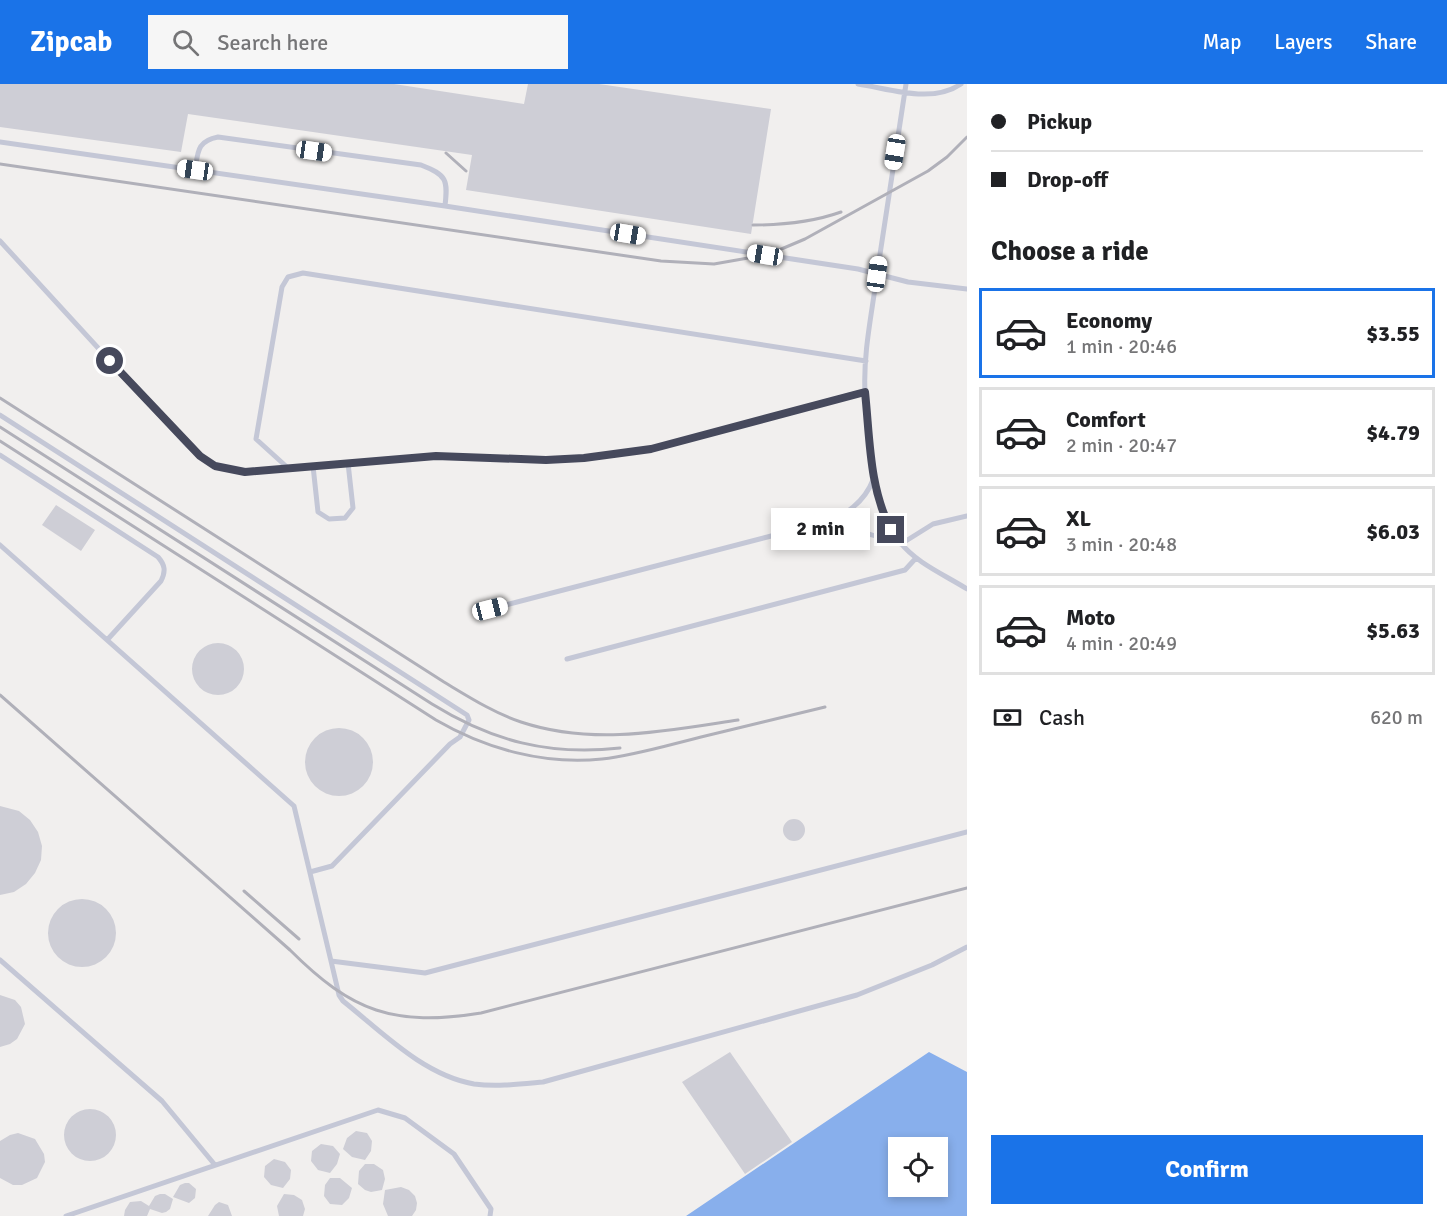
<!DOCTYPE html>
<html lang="en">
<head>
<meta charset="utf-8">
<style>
  body { margin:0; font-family:Signika,sans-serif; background:#f6f6f6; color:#202124; height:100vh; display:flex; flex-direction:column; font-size:22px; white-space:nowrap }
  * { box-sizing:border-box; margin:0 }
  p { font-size:20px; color:#757577 }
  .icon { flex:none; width:33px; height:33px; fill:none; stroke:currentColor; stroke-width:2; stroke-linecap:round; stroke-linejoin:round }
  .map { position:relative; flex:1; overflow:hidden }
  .side { display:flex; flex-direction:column; background:#fff; width:480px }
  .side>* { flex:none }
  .banner { display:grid; align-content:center; height:132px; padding:0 24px; background:#fff }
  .tools { position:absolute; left:888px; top:1053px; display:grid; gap:12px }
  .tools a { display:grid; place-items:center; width:60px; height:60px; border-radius:0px; background:#fff; box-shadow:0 3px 9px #0003; font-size:30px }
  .end { position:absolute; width:27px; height:27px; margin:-14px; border:8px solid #46495c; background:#fff; box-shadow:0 0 0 3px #fff }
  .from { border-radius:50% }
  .bubble { position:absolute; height:42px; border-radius:0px; background:#fff; box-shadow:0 3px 9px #0003; font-size:20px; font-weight:700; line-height:42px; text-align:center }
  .car { position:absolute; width:18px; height:36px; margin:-18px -9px; border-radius:8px; box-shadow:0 0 4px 2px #0007; background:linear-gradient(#fff 24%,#345 0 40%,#fff 0 76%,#345 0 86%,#fff 0) }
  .banner b { display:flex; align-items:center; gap:21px; height:57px; font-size:22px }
  .banner b+b { border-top:2px solid #e0e0e0 }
  .banner i { width:15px; height:15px; background:#202124 }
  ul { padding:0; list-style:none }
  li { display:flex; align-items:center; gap:18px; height:90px; margin:0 12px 9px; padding:0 12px; border:3px solid #e0e0e0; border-radius:0px }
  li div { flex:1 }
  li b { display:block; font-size:22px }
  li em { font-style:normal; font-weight:700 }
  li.selected { border-color:#1a73e8 }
  li>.icon { width:54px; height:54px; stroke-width:1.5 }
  h2 { padding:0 24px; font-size:27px; line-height:72px }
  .pay { display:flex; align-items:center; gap:15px; height:66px; padding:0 24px; font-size:22px }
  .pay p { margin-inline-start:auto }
  .primary-button { display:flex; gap:12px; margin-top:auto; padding:12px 24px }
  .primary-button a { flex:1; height:69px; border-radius:0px; background:#1a73e8; color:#fff; font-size:24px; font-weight:700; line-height:69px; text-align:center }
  header { display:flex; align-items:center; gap:36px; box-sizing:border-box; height:84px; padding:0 30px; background:#1a73e8; color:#fff }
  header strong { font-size:28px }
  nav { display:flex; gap:33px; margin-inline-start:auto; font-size:21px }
  .search { width:420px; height:54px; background:#f6f6f6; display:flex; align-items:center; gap:15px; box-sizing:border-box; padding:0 21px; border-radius:0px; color:#757577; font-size:22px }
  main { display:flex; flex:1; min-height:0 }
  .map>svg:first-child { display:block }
  .water { fill:#88afec; fill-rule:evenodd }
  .building { fill:#ceced6 }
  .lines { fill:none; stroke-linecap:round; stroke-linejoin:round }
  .lane { stroke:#c4c7d6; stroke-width:5 }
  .rail { stroke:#b0b0b9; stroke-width:3 }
  .route { stroke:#46495c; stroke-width:8 }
</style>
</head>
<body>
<header>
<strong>Zipcab</strong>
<div class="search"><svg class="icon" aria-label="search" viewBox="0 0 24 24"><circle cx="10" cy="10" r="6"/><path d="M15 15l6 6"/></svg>Search here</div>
<nav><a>Map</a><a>Layers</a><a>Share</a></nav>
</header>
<main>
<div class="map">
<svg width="967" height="1132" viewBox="0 0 967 1132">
  <rect width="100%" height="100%" fill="#f1efee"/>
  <!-- water -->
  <path class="water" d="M929,968L967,988V1132H686ZM898,1064H938V1102H898Z"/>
  <!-- building -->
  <path class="building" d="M0,0H394L524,20L528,0H599L771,25L751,150L466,106L472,71L188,30L181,68L0,43Z
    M56,421L95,446L81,467L42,441Z
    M192 585a26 26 0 1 1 52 0a26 26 0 1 1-52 0Z
    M305 678a34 34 0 1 1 68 0a34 34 0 1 1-68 0Z
    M0,722L19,727L30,736L38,748L42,762L41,776L35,789L26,800L14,808L0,811Z
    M783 746a11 11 0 1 1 22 0a11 11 0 1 1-22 0Z
    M48 849a34 34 0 1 1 68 0a34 34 0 1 1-68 0Z
    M0,911L15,916L21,923L25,940L17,955L10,960L0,963Z
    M730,968L792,1058L745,1090L682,998Z
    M64 1051a26 26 0 1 1 52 0a26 26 0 1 1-52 0Z
    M356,1047L367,1049L372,1057L371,1067L365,1076L352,1073L343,1065L347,1054Z
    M18,1049L35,1055L44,1070L45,1078L37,1094L22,1101H13L0,1094V1057L10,1051Z
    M321,1060L333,1062L340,1070L337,1080L330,1089L318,1086L311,1077L312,1067Z
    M274,1075L285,1078L291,1086L290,1095L283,1104L271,1101L264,1093L265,1082Z
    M365,1080H374L383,1086L385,1095L382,1106L371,1108L365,1106L358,1100L359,1087Z
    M330,1094H340L352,1104L349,1114L342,1121L330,1120L324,1112L325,1101Z
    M185,1099H189L196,1105L195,1114L189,1119L173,1113L180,1101Z
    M401,1103L409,1106L415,1112L417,1119L416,1126L412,1132H388L383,1120L385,1106Z
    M160,1110H165L173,1115L170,1125L166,1128L162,1129L150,1125L147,1132H124L125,1126L130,1118L141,1117L149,1122L155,1112Z
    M284,1110L294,1111L302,1116L305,1125L303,1132H279L277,1122Z
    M219,1118L228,1121L232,1132H208L215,1121Z"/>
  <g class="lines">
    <!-- lane -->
    <path class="lane" d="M858,0C891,5 932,20 961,0
      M0,58L445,122L858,185L877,190L906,0
      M195,86C198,68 197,57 218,53L421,81C447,91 448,96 445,122
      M0,157L188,362C207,379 220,385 245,388L436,372L546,376L583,374L651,365L865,307
      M967,205L908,198L877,190C872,229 863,269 865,308C866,327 869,345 870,363C874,397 877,430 900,458C916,479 945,491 967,505
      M0,331L467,631L469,636L460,653L450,660L332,782L310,788
      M0,371L158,473C165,481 166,487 161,497L108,555
      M313,382L318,428L329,435L345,434L353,424L348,379
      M288,384L256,355L282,203L288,193L303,189L866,277
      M824,440C846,430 864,419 873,396
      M0,461L294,722L331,877L425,889L967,748
      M490,525L806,443C839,439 870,450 901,460L933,440L967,432
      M567,575L905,486L916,474
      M0,876L162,1017L215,1081
      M331,877L339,911L343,917C382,948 423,991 474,1000C497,1003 521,1000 543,998L857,911L932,881L967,863
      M66,1132L378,1026L405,1034L454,1070L491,1125L490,1132"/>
    <!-- rail -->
    <path class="rail" d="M446,69L466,87
      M0,80L661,177L714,180L765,171L779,166L805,155L928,87L947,73L967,53
      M753,141C784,141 813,138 841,128
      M0,314L444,598C469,613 494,629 521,638C593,662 666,647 738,636
      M0,343L432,620C492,657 549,672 620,664
      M0,357L436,636C486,665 544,681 602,675C636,671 668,661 701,653C742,643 784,633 825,623
      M0,611L290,866C352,928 394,943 481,929L967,804
      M244,807L299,855"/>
  </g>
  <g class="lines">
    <!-- route -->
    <path class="route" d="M110,277L200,372L215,382L245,388L436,372L546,376L584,374L651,365L865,308C870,355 869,403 891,446"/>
  </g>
</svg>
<div class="tools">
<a><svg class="icon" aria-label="locate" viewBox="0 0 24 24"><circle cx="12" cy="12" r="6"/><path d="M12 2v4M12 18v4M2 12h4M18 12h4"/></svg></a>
</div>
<i class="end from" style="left:110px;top:277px"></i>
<i class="end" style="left:891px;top:446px"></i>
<div class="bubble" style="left:771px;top:424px;width:99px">2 min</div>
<i class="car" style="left:314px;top:67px;rotate:98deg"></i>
<i class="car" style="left:895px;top:68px;rotate:189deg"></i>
<i class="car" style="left:195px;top:86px;rotate:278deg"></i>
<i class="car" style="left:628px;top:150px;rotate:99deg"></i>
<i class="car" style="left:765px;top:171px;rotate:279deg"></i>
<i class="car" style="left:877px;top:190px;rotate:8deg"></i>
<i class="car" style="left:490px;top:525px;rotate:76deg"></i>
</div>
<section class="side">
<div class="banner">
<b><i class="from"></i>Pickup</b>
<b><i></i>Drop-off</b>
</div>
<h2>Choose a ride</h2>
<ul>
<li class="selected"><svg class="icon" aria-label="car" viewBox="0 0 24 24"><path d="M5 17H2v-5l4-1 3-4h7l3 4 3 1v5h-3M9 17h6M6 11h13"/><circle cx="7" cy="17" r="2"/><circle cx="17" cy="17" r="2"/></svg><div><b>Economy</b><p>1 min · 20:46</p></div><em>$3.55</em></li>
<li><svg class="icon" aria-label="car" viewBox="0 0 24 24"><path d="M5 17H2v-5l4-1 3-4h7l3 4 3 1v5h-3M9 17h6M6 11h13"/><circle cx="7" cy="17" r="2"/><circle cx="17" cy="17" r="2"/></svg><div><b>Comfort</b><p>2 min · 20:47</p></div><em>$4.79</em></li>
<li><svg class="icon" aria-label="car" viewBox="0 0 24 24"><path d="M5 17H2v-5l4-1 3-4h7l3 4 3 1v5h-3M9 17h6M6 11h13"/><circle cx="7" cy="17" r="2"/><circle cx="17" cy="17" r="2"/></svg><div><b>XL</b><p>3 min · 20:48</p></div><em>$6.03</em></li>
<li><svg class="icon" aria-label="car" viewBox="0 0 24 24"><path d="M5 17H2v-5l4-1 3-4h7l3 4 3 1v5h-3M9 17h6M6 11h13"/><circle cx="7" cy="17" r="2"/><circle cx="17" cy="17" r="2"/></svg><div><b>Moto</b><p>4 min · 20:49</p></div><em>$5.63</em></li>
</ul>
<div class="pay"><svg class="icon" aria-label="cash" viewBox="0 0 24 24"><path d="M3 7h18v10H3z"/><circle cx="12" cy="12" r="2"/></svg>Cash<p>620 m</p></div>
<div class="primary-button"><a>Confirm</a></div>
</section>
</main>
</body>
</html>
